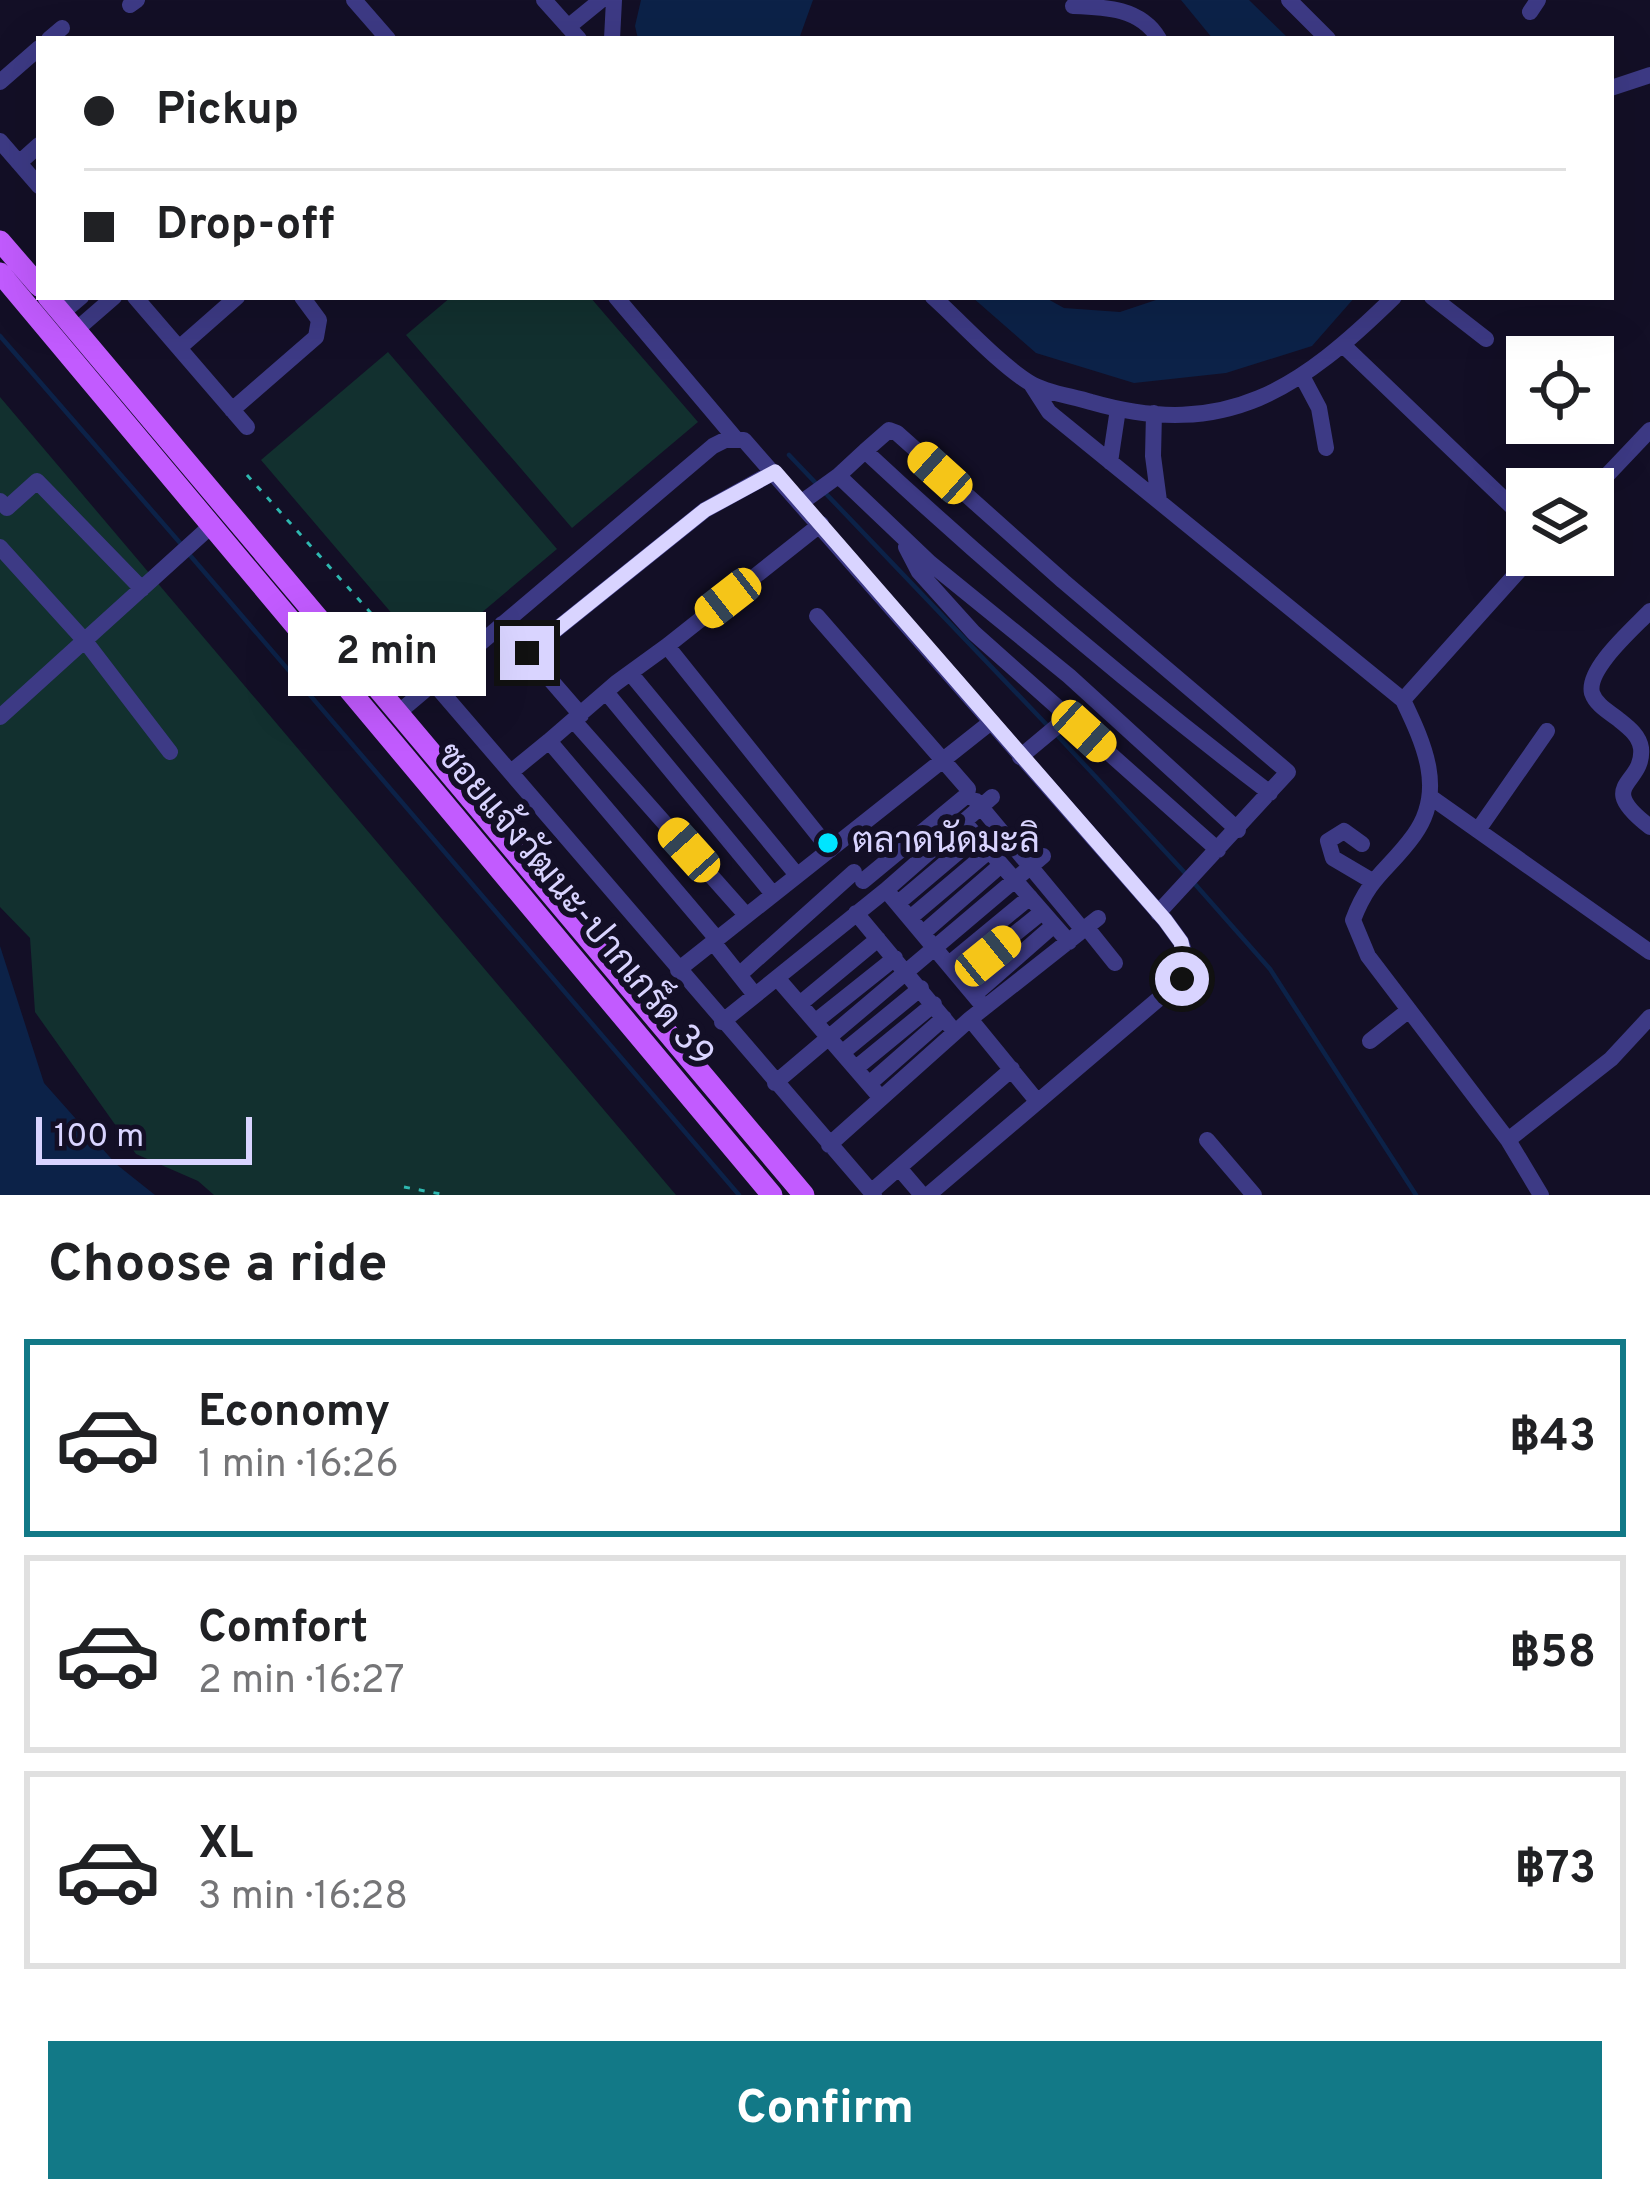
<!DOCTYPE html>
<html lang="en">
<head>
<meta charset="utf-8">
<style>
  body { margin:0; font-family:Overpass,Sarabun,sans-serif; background:#f6f6f6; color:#202124; height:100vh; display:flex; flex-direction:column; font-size:45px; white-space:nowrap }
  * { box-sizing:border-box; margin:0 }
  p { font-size:39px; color:#757577 }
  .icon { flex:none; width:66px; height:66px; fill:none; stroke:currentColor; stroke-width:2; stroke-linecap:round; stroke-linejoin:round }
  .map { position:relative; height:1195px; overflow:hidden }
  .side { display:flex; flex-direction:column; background:#fff; flex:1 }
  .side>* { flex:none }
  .guide { position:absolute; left:36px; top:36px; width:1578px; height:264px; border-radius:0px; box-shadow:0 12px 48px #0002; display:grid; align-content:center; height:264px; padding:0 48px; background:#fff }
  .tools { position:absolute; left:1506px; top:336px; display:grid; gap:24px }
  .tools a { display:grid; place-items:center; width:108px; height:108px; border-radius:0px; background:#fff; box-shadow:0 12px 48px #0002; font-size:60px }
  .scale { position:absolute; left:36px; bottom:30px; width:216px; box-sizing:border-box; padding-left:12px; border:6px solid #d9d4ff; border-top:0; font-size:33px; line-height:42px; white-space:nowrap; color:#d9d4ff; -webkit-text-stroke:9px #130f26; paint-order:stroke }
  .end { position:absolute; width:54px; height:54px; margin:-27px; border:15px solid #d9d4ff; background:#111; box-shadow:0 0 0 6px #111 }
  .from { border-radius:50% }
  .bubble { position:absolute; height:84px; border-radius:0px; background:#fff; box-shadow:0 12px 48px #0002; font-size:39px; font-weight:700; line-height:84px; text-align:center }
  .car { position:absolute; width:36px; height:72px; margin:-36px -18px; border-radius:15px; box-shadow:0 0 9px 3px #0007; background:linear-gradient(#f5c518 24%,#345 0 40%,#f5c518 0 76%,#345 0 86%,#f5c518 0) }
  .guide b { display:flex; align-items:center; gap:42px; height:114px; font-size:45px }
  .guide b+b { border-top:3px solid #e0e0e0 }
  .guide i { width:30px; height:30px; background:#202124 }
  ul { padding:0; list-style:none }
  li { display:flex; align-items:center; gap:36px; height:198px; margin:0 24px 18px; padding:0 24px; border:6px solid #e0e0e0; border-radius:0px }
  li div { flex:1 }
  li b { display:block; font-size:45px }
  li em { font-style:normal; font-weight:700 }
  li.active { border-color:#127987 }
  li>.icon { width:108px; height:108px; stroke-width:1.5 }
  h2 { padding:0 48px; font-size:54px; line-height:144px }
  .primary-button { display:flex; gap:24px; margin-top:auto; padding:24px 48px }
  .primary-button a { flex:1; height:138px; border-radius:0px; background:#127987; color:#fff; font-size:48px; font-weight:700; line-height:138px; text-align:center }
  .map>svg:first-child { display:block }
  .green { fill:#12302f }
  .water { fill:#0c2248 }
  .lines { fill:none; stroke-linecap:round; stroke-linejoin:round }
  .stream { stroke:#0c2248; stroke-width:4.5 }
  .path { stroke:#2fb8b0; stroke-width:3; stroke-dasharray:6 9; stroke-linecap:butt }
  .minor { stroke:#3d3a85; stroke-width:16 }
  .major { stroke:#c25bff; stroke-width:21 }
  .route { stroke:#d9d4ff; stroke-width:15 }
  .poi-dot { fill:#00e5ff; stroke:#130f26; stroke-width:4.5 }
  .labels { text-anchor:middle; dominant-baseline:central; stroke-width:12; stroke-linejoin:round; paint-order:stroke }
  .poi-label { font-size:36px; fill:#d9d4ff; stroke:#130f26; text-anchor:start }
  .street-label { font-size:36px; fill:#d9d4ff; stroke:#130f26 }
</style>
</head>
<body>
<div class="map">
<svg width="1650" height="1195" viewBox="0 0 1650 1195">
  <rect width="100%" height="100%" fill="#130f26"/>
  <!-- green -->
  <path class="green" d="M451,297H590L698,422L572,528L406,335Z
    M388,352L557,549L429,657L261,460Z
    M0,397L676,1195H214L198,1181L136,1154L35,1012L30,938L0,907Z"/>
  <!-- water -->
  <path class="water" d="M641,0H813L799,39H638L635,26Z
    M1181,0H1249L1289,39H1213Z
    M972,297H1044L1064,308L1120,312L1165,297H1355L1312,346L1226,373L1134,383L1036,353Z
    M0,946L44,1083L116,1164L155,1195H0Z"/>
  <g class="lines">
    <!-- stream -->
    <path class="stream" d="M0,336L181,544
      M789,455L1047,725
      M188,553L739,1195
      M1055,733L1186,874
      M1194,883L1270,969L1416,1195"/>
    <!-- path -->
    <path class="path" d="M247,475L423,671
      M404,1187L446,1195"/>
    <!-- minor -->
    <path class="minor" d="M354,0L388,39
      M544,0L579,39
      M1289,0L1328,39
      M130,5L137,0
      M1073,6C1105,7 1141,8 1159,39
      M1530,12L1538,0
      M568,27L601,0
      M49,39L62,28
      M612,39L614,0
      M0,82L39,48
      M1611,88L1650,75
      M0,141L39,186
      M19,163L39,145
      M135,297L247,427
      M616,297L735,438
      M933,297C961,322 999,364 1030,383C1046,393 1072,396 1091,402C1227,441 1301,388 1394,297
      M1432,297L1486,339
      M62,313L81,297
      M76,330L114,297
      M1344,346L1527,521
      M179,348L237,297
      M1302,376L1319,408L1326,448
      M1031,384L1049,412L1403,700
      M232,410L316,337L319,320L302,297
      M1154,413L1153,456L1159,501
      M865,451L889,430L897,433L1063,581L1288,772L1158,913
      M1110,462L1118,409
      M838,476L865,451C994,571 1130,686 1270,793
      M1593,490L1650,430
      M0,501L7,508L37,481L142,589
      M802,502L838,476L844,481L930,563L1069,676L1238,830
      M0,547L85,641L170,752
      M906,547L919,572L974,633L1218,850
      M1533,555L1403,700C1424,744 1446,791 1414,835C1388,871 1370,875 1353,920L1368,956L1508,1140L1541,1195
      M1650,611C1634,628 1586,669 1592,693C1596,705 1609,712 1618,719C1628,727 1639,735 1641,748C1645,786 1593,783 1650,827
      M817,616L968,789L967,795L863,881
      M502,624L581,715
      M667,646L821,524
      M527,653L705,510L774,472
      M631,674L797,875
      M432,681L874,1195
      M606,692L773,894
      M398,713L713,446L725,440H744L1165,920L1181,942L1188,963L1182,979L928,1195
      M0,717L212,525
      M574,721L746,915
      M549,741L616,683L667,646L830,850
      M1020,757L1068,717
      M511,772L549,741L717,939
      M1432,798L1650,952
      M976,801L1083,930
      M964,822L1069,942
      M1478,830L1547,731
      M1362,844L1344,831L1328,841L1333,858L1372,881
      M886,890L984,1007
      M898,903L976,837
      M856,913L955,1032
      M910,918L989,851
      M1087,928L1115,963
      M923,933L1001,865
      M713,942L755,995
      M949,964L1030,897
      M678,970L991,722
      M739,975L854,872
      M960,978L1042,912
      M778,979L880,1097
      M974,995L1054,925
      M801,1003L878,939
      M970,1019L1037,1101
      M816,1021L895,958
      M722,1022L886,890L992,797
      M1370,1041L1409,1010
      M843,1052L921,988
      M856,1068L934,1004
      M775,1083L1043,856
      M870,1083L944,1018
      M1207,1140L1254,1195
      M1508,1140L1611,1059L1650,1017
      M829,1145L970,1019L1098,918
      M899,1168L922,1195
      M871,1192L1012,1069"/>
    <!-- major -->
    <path class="major" d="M0,241L39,286
      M0,273L772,1195
      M48,297L804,1195"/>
  </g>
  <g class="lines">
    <!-- route -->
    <path class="route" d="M527,653L705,510L775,472L1165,920L1181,942L1188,972L1182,979"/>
  </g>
  <!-- markers -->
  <circle class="poi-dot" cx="828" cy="843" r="12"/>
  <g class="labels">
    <!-- poi labels -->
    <g class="poi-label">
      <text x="852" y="843">ตลาดนัดมะลิ</text>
    </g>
    <!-- street labels -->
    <g class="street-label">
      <text transform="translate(574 906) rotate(50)">ซอยแจ้งวัฒนะ-ปากเกร็ด 39</text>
    </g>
  </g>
</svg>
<div class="tools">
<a><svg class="icon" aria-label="locate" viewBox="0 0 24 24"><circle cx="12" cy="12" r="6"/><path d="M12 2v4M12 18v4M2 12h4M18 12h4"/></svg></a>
<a><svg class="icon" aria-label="layers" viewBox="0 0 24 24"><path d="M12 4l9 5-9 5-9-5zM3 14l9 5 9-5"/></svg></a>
</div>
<div class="scale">100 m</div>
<i class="end from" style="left:1182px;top:979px"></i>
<i class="end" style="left:527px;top:653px"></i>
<div class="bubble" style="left:288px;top:612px;width:198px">2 min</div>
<i class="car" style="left:940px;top:473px;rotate:312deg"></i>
<i class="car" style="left:728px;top:598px;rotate:232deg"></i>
<i class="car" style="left:1084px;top:731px;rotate:132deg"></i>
<i class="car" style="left:689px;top:850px;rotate:318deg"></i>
<i class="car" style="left:988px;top:956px;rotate:51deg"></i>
<div class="guide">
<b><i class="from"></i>Pickup</b>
<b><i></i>Drop-off</b>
</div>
</div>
<section class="side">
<h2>Choose a ride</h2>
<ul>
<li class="active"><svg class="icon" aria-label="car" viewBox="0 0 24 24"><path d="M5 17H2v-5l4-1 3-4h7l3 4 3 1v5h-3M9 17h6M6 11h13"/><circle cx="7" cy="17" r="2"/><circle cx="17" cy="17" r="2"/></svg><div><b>Economy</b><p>1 min · 16:26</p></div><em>฿43</em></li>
<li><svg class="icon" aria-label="car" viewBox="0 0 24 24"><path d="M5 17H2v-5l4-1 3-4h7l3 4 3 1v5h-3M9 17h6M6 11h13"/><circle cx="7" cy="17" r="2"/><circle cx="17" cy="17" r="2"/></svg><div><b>Comfort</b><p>2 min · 16:27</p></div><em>฿58</em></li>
<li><svg class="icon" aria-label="car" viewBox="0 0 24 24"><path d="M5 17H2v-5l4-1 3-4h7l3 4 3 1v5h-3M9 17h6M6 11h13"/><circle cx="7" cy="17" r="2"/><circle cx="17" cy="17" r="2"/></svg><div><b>XL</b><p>3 min · 16:28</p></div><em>฿73</em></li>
</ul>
<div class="primary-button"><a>Confirm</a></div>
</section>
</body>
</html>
